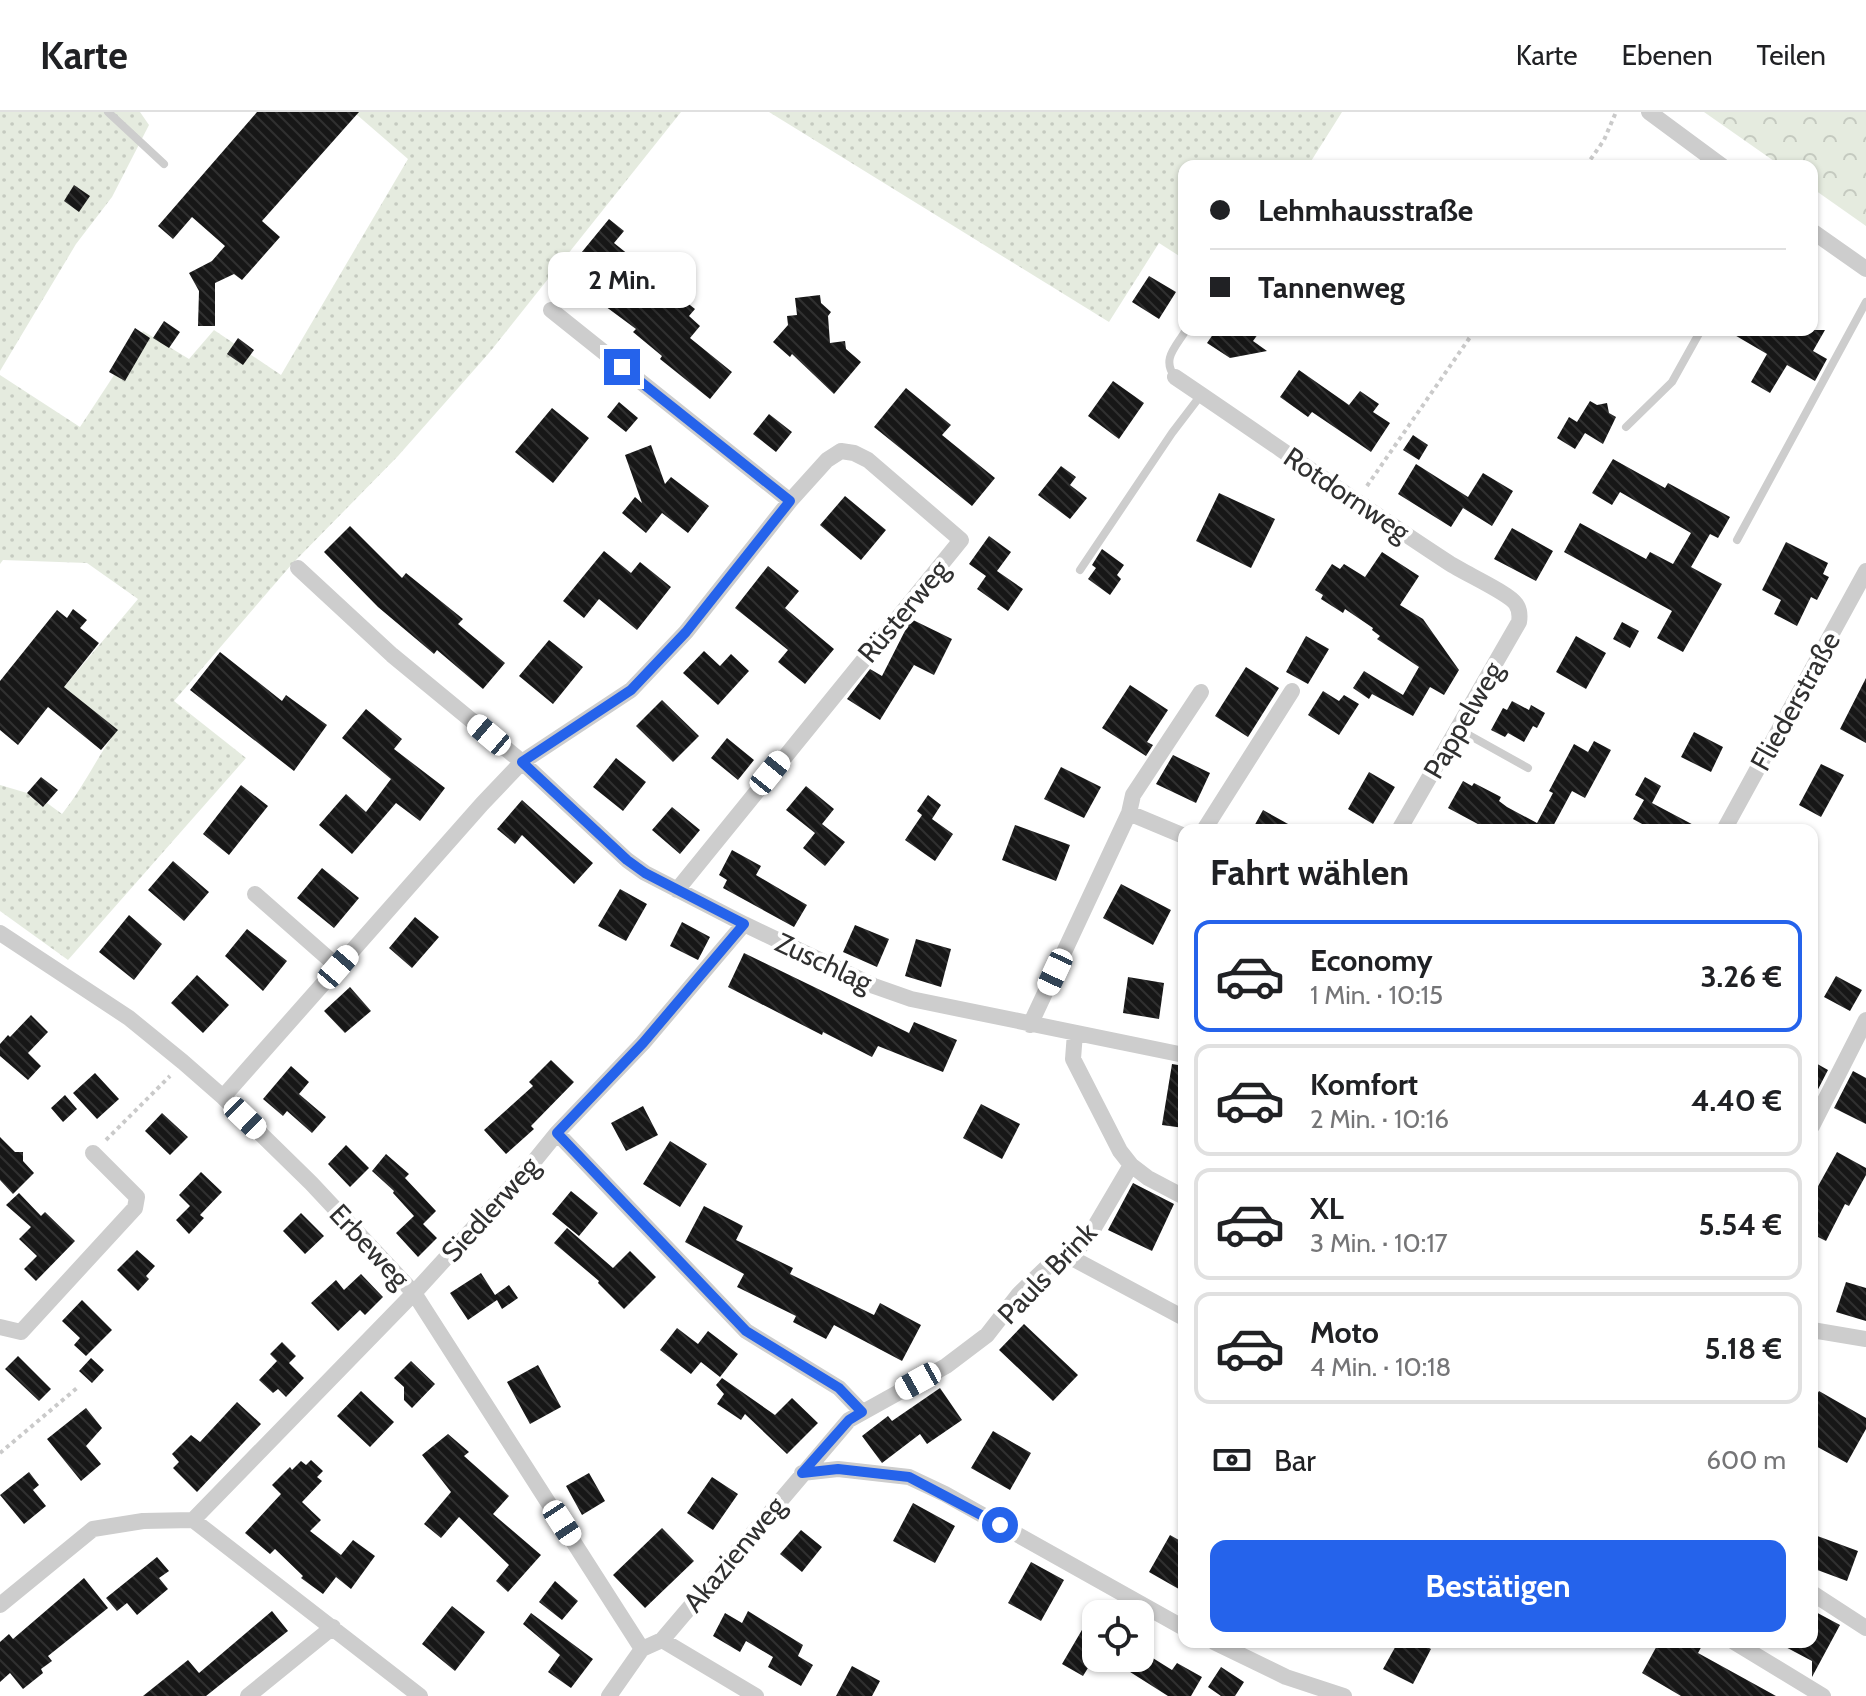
<!DOCTYPE html>
<html lang="de">
<head>
<meta charset="utf-8">
<style>
  body { margin:0; font-family:Cabin,sans-serif; background:#f6f6f6; color:#202124; height:100vh; display:flex; flex-direction:column; font-size:30px; white-space:nowrap }
  * { box-sizing:border-box; margin:0 }
  p { font-size:26px; color:#757577 }
  .icon { flex:none; width:44px; height:44px; fill:none; stroke:currentColor; stroke-width:2; stroke-linecap:round; stroke-linejoin:round }
  .map { position:relative; flex:1; overflow:hidden }
  .drawer { position:absolute; left:1178px; top:712px; width:640px; height:824px; display:flex; flex-direction:column; background:#fff; border-radius:16px; box-shadow:0 2px 6px #0004 }
  .drawer>* { flex:none }
  .hud { position:absolute; left:1178px; top:48px; width:640px; height:176px; border-radius:16px; box-shadow:0 2px 6px #0004; display:grid; align-content:center; height:176px; padding:0 32px; background:#fff }
  .controls { position:absolute; left:1082px; top:1488px; display:grid; gap:16px }
  .controls a { display:grid; place-items:center; width:72px; height:72px; border-radius:16px; background:#fff; box-shadow:0 2px 6px #0004; font-size:40px }
  .end { position:absolute; width:36px; height:36px; margin:-18px; border:10px solid #2563eb; background:#fff; box-shadow:0 0 0 4px #fff }
  .from { border-radius:50% }
  .bubble { position:absolute; height:56px; border-radius:16px; background:#fff; box-shadow:0 2px 6px #0004; font-size:26px; font-weight:700; line-height:56px; text-align:center }
  .car { position:absolute; width:24px; height:48px; margin:-24px -12px; border-radius:10px; box-shadow:0 0 6px 2px #0007; background:linear-gradient(#fff 24%,#345 0 40%,#fff 0 76%,#345 0 86%,#fff 0) }
  .hud b { display:flex; align-items:center; gap:28px; height:76px; font-size:30px }
  .hud b+b { border-top:2px solid #e0e0e0 }
  .hud i { width:20px; height:20px; background:#202124 }
  ul { padding:0; list-style:none }
  li { display:flex; align-items:center; gap:24px; height:112px; margin:0 16px 12px; padding:0 16px; border:4px solid #e0e0e0; border-radius:16px }
  li div { flex:1 }
  li b { display:block; font-size:30px }
  li em { font-style:normal; font-weight:700 }
  li.current { border-color:#2563eb }
  li>.icon { width:72px; height:72px; stroke-width:1.5 }
  h2 { padding:0 32px; font-size:36px; line-height:96px }
  .pay { display:flex; align-items:center; gap:20px; height:88px; padding:0 32px; font-size:30px }
  .pay p { margin-inline-start:auto }
  .cta { display:flex; gap:16px; margin-top:auto; padding:16px 32px }
  .cta a { flex:1; height:92px; border-radius:16px; background:#2563eb; color:#fff; font-size:32px; font-weight:700; line-height:92px; text-align:center }
  header { display:flex; align-items:center; gap:48px; box-sizing:border-box; height:112px; padding:0 40px; background:#fff; border-bottom:2px solid #e0e0e0 }
  header strong { font-size:38px }
  nav { display:flex; gap:44px; margin-inline-start:auto; font-size:28px }
  .map>svg:first-child { display:block }
  .grass { fill:url(#grass-dots) }
  .forest { fill:url(#forest-crowns) }
  .building { fill:url(#building-back-hatch) }
  .lines { fill:none; stroke-linecap:round; stroke-linejoin:round }
  .path { stroke:#cacaca; stroke-width:4; stroke-dasharray:4 4; stroke-linecap:butt }
  .service { stroke:#cdcdcd; stroke-width:8 }
  .minor { stroke:#cdcdcd; stroke-width:16 }
  .route { stroke:#2563eb; stroke-width:10 }
  .labels { text-anchor:middle; dominant-baseline:central; stroke-width:8; stroke-linejoin:round; paint-order:stroke }
  .street-label { font-size:28px; fill:#303030; stroke:#fff }
</style>
</head>
<body>
<header>
<strong>Karte</strong>
<nav><a>Karte</a><a>Ebenen</a><a>Teilen</a></nav>
</header>
<div class="map">
<svg width="1866" height="1584" viewBox="0 0 1866 1584">
  <defs>
    <pattern id="grass-dots" width="8" height="8" patternUnits="userSpaceOnUse" patternTransform="scale(2)"><rect width="8" height="8" fill="#e5ebdf"/><path d="M2 2h.1M6 6h.1" fill="none" stroke="#c5cac0" stroke-width="1.8" stroke-linecap="round"/></pattern>
    <pattern id="forest-crowns" width="20" height="18" patternUnits="userSpaceOnUse" patternTransform="scale(2)"><rect width="20" height="18" fill="#e5ebdf"/><path d="M2 6a3 3 0 1 1 6 0M12 15a3 3 0 1 1 6 0" fill="none" stroke="#c5cac0"/></pattern>
    <pattern id="building-back-hatch" width="6" height="6" patternUnits="userSpaceOnUse" patternTransform="scale(2)"><rect width="6" height="6" fill="#171717"/><path d="M-1 5l2 2M0 0l6 6M5-1l2 2" fill="none" stroke="#303030"/></pattern>
  </defs>
  <rect width="100%" height="100%" fill="#fff"/>
  <!-- grass -->
  <path class="grass" d="M0,0H140L149,13L112,85L76,132L0,259Z
    M357,0H681L489,241L398,344L292,452L174,589L246,646L68,848L0,799V673L27,681L43,695L47,691L62,702C83,676 97,645 117,618L64,575L138,487L87,451L3,448L0,452V263L80,315L143,219L189,247L214,218L281,263L408,47L356,2Z
    M769,0H1342L1308,54H1184V147L1159,131L1109,210Z"/>
  <!-- forest -->
  <path class="forest" d="M1704,0H1866V114L1812,76V54H1781Z"/>
  <!-- building -->
  <path class="building" d="M257,0H359L262,109L280,125L242,168L234,162L215,171V214H198L199,179L189,161L212,149L225,134L192,105L173,127L158,114Z
    M74,73L90,84L79,100L64,89Z
    M609,107L624,119L614,131L634,147V151L642,157L638,161L672,187L676,182L695,197L689,204L700,214L690,226L732,260L710,287L660,247L662,244L633,220L636,217L563,163Z
    M1149,164L1176,180L1159,207L1132,190Z
    M820,183L821,191L831,200L828,204L830,231L845,229L846,237L861,250L834,282L792,242L790,245L773,230L788,213L787,204L797,203L795,186Z
    M164,209L180,220L169,236L153,226Z
    M135,216L150,226L125,269L109,260Z
    M1216,218H1261L1253,229L1267,239L1230,246L1207,231Z
    M1726,218H1825L1813,239L1827,247L1815,269L1787,253L1770,281L1751,270L1767,242Z
    M238,226L254,238L243,253L227,242Z
    M1299,258L1349,293L1360,279L1379,292L1373,300L1390,311L1371,340L1312,300L1308,305L1280,285Z
    M1113,269L1144,291L1119,327L1088,304Z
    M906,276L951,313L942,323L995,366L972,394L874,315Z
    M1590,289L1597,293L1607,291L1609,301L1616,305L1603,332L1585,321L1575,337L1557,326L1569,305L1577,310Z
    M619,290L638,306L626,320L607,305Z
    M552,296L589,326L553,371L515,340Z
    M769,302L792,320L776,340L753,322Z
    M1413,323L1428,333L1419,348L1403,338Z
    M651,333L665,372L671,365L709,394L688,421L662,401L646,421L622,401L635,385L642,391L625,343Z
    M1613,347L1665,376L1668,371L1730,405L1718,426L1710,422L1691,455L1722,472L1683,540L1657,526L1672,499L1564,440L1580,411L1646,447L1650,440L1673,452L1691,421L1620,380L1612,393L1592,381Z
    M1416,352L1468,385L1483,361L1513,379L1492,414L1463,396L1451,415L1398,382Z
    M1061,354L1076,365L1070,373L1087,386L1070,407L1038,383Z
    M1219,381L1275,407L1251,456L1196,429Z
    M845,384L886,418L861,448L820,413Z
    M350,414L402,466L406,461L463,507L458,512L505,551L483,577L437,538L434,542L378,495L324,440Z
    M1512,416L1553,439L1536,469L1494,447Z
    M989,424L1011,440L997,459L1023,477L1008,499L977,477L986,464L969,452Z
    M1786,430L1828,451L1823,462L1829,465L1817,488L1811,485L1797,514L1774,502L1781,488L1762,478Z
    M1102,437L1124,453L1117,463L1121,467L1110,483L1088,467L1096,456L1092,453Z
    M604,439L631,461L640,450L671,475L637,518L599,487L584,506L563,489Z
    M1382,440L1419,464L1400,493L1423,507L1459,558L1444,583L1430,575L1413,604L1372,582L1369,587L1353,576L1364,559L1403,583L1419,555L1377,527L1380,524L1372,518L1373,516L1345,497L1343,501L1321,487L1323,483L1315,478L1332,452L1340,457L1344,452L1365,465Z
    M768,454L799,479L785,496L834,537L805,572L778,550L788,538L735,496Z
    M73,497L87,508L80,516L99,531L64,575L118,618L101,638L48,595L18,633L0,618V569L57,498L67,506Z
    M911,507L952,527L934,563L914,553L880,608L847,587L870,557L882,564Z
    M1622,510L1639,519L1630,536L1613,527Z
    M1306,524L1329,537L1308,572L1286,560Z
    M1576,524L1606,541L1586,577L1556,560Z
    M549,528L583,555L553,592L519,564Z
    M704,539L720,554L731,542L749,559L718,593L683,561Z
    M220,540L282,589L286,583L327,613L294,659L190,578Z
    M1246,555L1279,576L1248,625L1215,604Z
    M1866,566V631L1840,617Z
    M1130,573L1168,598L1147,630L1153,633L1146,644L1102,616Z
    M1323,579L1339,589L1344,583L1359,592L1339,623L1308,603Z
    M662,588L699,624L673,650L636,614Z
    M1512,589L1529,598L1531,593L1545,601L1537,616L1533,614L1524,630L1508,621L1505,625L1491,618L1503,596L1507,598Z
    M366,597L402,627L394,637L445,676L420,709L396,691L352,742L319,713L346,682L366,700L391,667L342,626Z
    M1694,620L1723,635L1711,660L1681,645Z
    M727,626L754,648L738,668L711,646Z
    M1594,629L1611,638L1585,686L1572,679L1551,718H1489L1448,696L1463,669L1472,674L1474,671L1501,685L1499,689L1507,695L1537,711L1553,681L1549,679L1574,632L1588,640Z
    M1173,643L1210,661L1196,691L1156,672Z
    M616,646L646,670L623,699L593,675Z
    M1821,652L1844,663L1821,705L1799,693Z
    M1061,655L1101,675L1084,706L1044,687Z
    M1369,660L1395,675L1373,712L1348,697Z
    M41,665L58,678L43,695L27,681Z
    M1645,665L1661,674L1652,691L1703,718H1653L1633,707L1644,688L1635,683Z
    M241,673L268,694L229,743L203,722Z
    M806,674L834,697L822,712L845,730L825,754L803,736L819,716L815,721L786,698Z
    M928,683L941,693L932,707L953,722L935,749L905,728L922,703L917,699Z
    M522,688L593,751L574,772L522,723L515,732L497,717Z
    M672,695L700,718L680,742L652,718Z
    M1263,698L1299,718H1252Z
    M1015,713L1070,733L1056,769L1002,748Z
    M732,738L761,754L756,763L807,793L794,815L723,776L727,768L719,763Z
    M173,749L209,780L184,809L148,778Z
    M322,756L359,786L334,816L297,786Z
    M1121,772L1171,798L1153,833L1103,806Z
    M620,777L647,792L626,829L598,814Z
    M129,803L162,832L134,868L99,840Z
    M415,805L439,825L412,856L389,836Z
    M682,810L710,825L698,848L670,834Z
    M855,813L889,827L877,855L843,840Z
    M247,817L287,849L263,879L225,844Z
    M916,827L951,837L941,875L905,864Z
    M744,841L909,921L914,910L957,928L943,960L878,934L872,945L823,920L822,923L728,875Z
    M197,863L229,893L203,921L171,891Z
    M1836,864L1862,878L1850,899L1824,885Z
    M1128,865L1164,871L1159,907L1123,901Z
    M350,875L371,899L345,921L324,899Z
    M31,903L48,920L28,941L41,954L28,968L0,944V932L8,923L10,925Z
    M551,948L574,970L531,1014L534,1017L506,1042L484,1018L533,974L529,970Z
    M1812,949L1828,958L1814,985L1812,984Z
    M1172,952L1184,954V1016L1162,1013Z
    M291,954L309,970L299,982L326,1005L312,1021L287,999L283,1004L263,987Z
    M1853,959L1866,966V1012L1834,996Z
    M95,961L119,987L97,1007L73,981Z
    M65,983L77,997L63,1010L51,996Z
    M981,992L1020,1012L1002,1047L963,1026Z
    M643,994L658,1023L626,1039L611,1011Z
    M162,1001L188,1025L170,1043L145,1019Z
    M0,1025L15,1040H23V1049L34,1061L13,1082L0,1068Z
    M670,1029L707,1052L680,1095L643,1072Z
    M346,1033L369,1056L350,1075L328,1052Z
    M1837,1040L1866,1056V1063L1849,1094L1845,1092L1826,1129L1812,1122V1085Z
    M386,1042L409,1062L405,1066L436,1099L423,1112L437,1126L418,1145L396,1121L414,1104L393,1081L394,1079L372,1059Z
    M201,1060L222,1080L200,1103L204,1106L189,1122L176,1108L190,1094L179,1083Z
    M1133,1071L1174,1092L1152,1139L1108,1118Z
    M571,1079L598,1101L579,1124L552,1102Z
    M19,1081L41,1104L45,1100L75,1129L36,1169L24,1157L37,1144L19,1127L31,1115L6,1093Z
    M704,1094L743,1114L736,1128L793,1156L790,1162L874,1203L880,1191L921,1213L902,1249L834,1213L826,1227L793,1210L796,1204L737,1175L744,1162L685,1130Z
    M301,1101L324,1124L305,1142L283,1119Z
    M567,1116L613,1156L630,1139L656,1165L624,1197L598,1171L599,1169L554,1131Z
    M137,1138L155,1154L146,1164L149,1167L138,1179L117,1158Z
    M481,1161L495,1183L509,1173L518,1186L502,1197L497,1188L468,1208L450,1181Z
    M361,1162L383,1185L365,1203L360,1198L338,1219L311,1191L336,1168L344,1178Z
    M1846,1170L1866,1176V1209L1836,1200Z
    M82,1188L112,1218L86,1244L74,1233L80,1226L62,1209Z
    M1024,1212L1078,1263L1053,1289L999,1238Z
    M677,1216L698,1232L708,1219L738,1242L720,1265L701,1250L691,1262L660,1238Z
    M282,1230L296,1244L289,1251L304,1266L286,1285L278,1277L273,1281L259,1268L277,1249L270,1242Z
    M18,1244L51,1277L39,1289L5,1257Z
    M91,1246L104,1258L92,1271L79,1259Z
    M411,1249L435,1272L412,1296L404,1288V1275L394,1266Z
    M538,1253L561,1295L530,1312L507,1270Z
    M722,1266L775,1303L792,1286L818,1311L787,1342L745,1302L741,1308L717,1292L724,1282L716,1273Z
    M940,1276L962,1308L927,1332L920,1322L882,1351L862,1324L888,1304L892,1309Z
    M361,1279L394,1310L370,1335L337,1304Z
    M1819,1279L1866,1306V1317L1847,1351L1812,1332V1290Z
    M237,1290L261,1312L197,1380L173,1356L179,1350L172,1342L191,1323L200,1330Z
    M86,1296L102,1316L86,1334L101,1352L81,1369L47,1327Z
    M993,1319L1031,1341L1010,1378L971,1356Z
    M448,1322L469,1340L464,1344L509,1384L493,1402L541,1443L508,1480L496,1469L509,1453L459,1405L441,1426L424,1412L451,1380L422,1343Z
    M311,1348L323,1359L317,1365L322,1369L302,1390L321,1408L310,1419L341,1443L353,1428L375,1444L351,1477L336,1465L323,1482L301,1466L303,1464L275,1437L270,1442L245,1421L281,1382L272,1373L290,1355L292,1358L301,1349L306,1353Z
    M29,1360L39,1373L33,1378L46,1394L24,1412L0,1383Z
    M589,1361L605,1389L582,1403L566,1374Z
    M712,1365L738,1382L713,1418L687,1401Z
    M913,1391L955,1414L935,1451L893,1429Z
    M662,1416L694,1449L645,1496L613,1463Z
    M801,1418L822,1435L802,1460L780,1442Z
    M1812,1422L1858,1439L1847,1469L1812,1456Z
    M1170,1423L1184,1431V1480L1149,1460Z
    M157,1445L169,1459L159,1466L168,1477L137,1503L127,1491L117,1499L106,1486Z
    M1031,1450L1064,1468L1041,1509L1008,1491Z
    M84,1466L108,1496L48,1544L52,1549L41,1557L43,1561L23,1577L10,1561L0,1570V1530L9,1522L13,1527Z
    M555,1469L578,1489L562,1508L539,1490Z
    M452,1494L485,1520L455,1559L422,1532Z
    M1096,1494V1543L1083,1564L1062,1552Z
    M1812,1498L1840,1513L1812,1565V1549L1776,1530H1812Z
    M272,1499L288,1519L206,1584H143L188,1548L199,1561Z
    M748,1499L803,1533L798,1544L813,1553L801,1574L768,1555L773,1545L746,1529L740,1540L713,1524L725,1501L742,1511Z
    M531,1501L593,1547L571,1576L548,1560L560,1543L523,1512Z
    M1398,1530H1418L1431,1537L1413,1572L1383,1557Z
    M1659,1530H1704L1698,1541L1776,1584H1681L1642,1561Z
    M1140,1538L1172,1558L1177,1551L1202,1565L1191,1584H1168L1108,1546H1140Z
    M852,1554L880,1569L872,1584H836Z
    M1221,1555L1244,1570L1235,1584H1221L1208,1575Z"/>
  <g class="lines">
    <!-- path -->
    <path class="path" d="M1586,54L1604,28L1616,0
      M1367,374L1475,218
      M106,1028L170,964
      M0,1341L77,1276"/>
    <!-- service -->
    <path class="service" d="M108,0L164,52
      M1175,265C1161,247 1176,235 1186,218
      M1626,315L1672,270L1701,218
      M1737,428L1866,190
      M1080,458L1172,321L1201,283
      M1458,617L1528,656"/>
    <!-- minor -->
    <path class="minor" d="M1649,0L1722,54
      M1812,119L1866,157
      M551,198L790,389
      M1175,265C1267,327 1357,391 1449,451C1464,461 1509,481 1516,492C1520,498 1520,504 1519,510L1399,718
      M298,456L392,543L522,650L627,748L645,761L744,812L874,874L911,887L1184,943
      M1129,701L1133,683L1201,580
      M1204,718L1292,579
      M1724,718L1866,459
      M255,782L338,855
      M0,821L129,906L183,950L223,985L311,1071L414,1181L642,1537
      M1030,913L1129,701L1184,724
      M1075,921L1073,947L1120,1039L1131,1053L1148,1066L1184,1085
      M223,985L482,692L522,650L631,578L686,520L790,389L827,348L841,339L854,341L868,348L961,428L677,778
      M1812,1014L1866,908
      M557,1021L746,1219L839,1276L862,1300
      M1070,1145L1184,1206
      M0,1215L21,1220L135,1096L137,1085L93,1041
      M1812,1218L1866,1227
      M802,1361L838,1357L909,1365L945,1382L1184,1516
      M193,1408L414,1181L531,1053L557,1021L643,931L744,812
      M1812,1481L1866,1516
      M0,1493L93,1417L143,1409L193,1408L420,1584
      M662,1528L756,1584
      M1214,1530L1286,1565L1344,1584
      M1734,1530L1823,1584
      M248,1584L333,1515
      M609,1584L642,1537L662,1528L849,1308L946,1254L987,1223L1019,1182L1047,1155L1070,1145L1088,1126L1131,1053"/>
  </g>
  <g class="lines">
    <!-- route -->
    <path class="route" d="M622,255L790,389L686,520L631,578L522,650L627,748L645,761L744,812L643,931L557,1021L746,1219L839,1276L862,1300L849,1308L802,1361L838,1357L909,1365L1000,1413"/>
  </g>
  <g class="labels">
    <!-- street labels -->
    <g class="street-label">
      <text transform="translate(1347 382) rotate(34)">Rotdornweg</text>
      <text transform="translate(903 499) rotate(-50)">Rüsterweg</text>
      <text transform="translate(1795 589) rotate(-61)">Fliederstraße</text>
      <text transform="translate(1463 608) rotate(-60)">Pappelweg</text>
      <text transform="translate(824 850) rotate(25)">Zuschlag</text>
      <text transform="translate(490 1097) rotate(-48)">Siedlerweg</text>
      <text transform="translate(370 1134) rotate(47)">Erbeweg</text>
      <text transform="translate(1047 1161) rotate(-46)">Pauls Brink</text>
      <text transform="translate(734 1442) rotate(-50)">Akazienweg</text>
    </g>
  </g>
</svg>
<div class="controls">
<a><svg class="icon" aria-label="locate" viewBox="0 0 24 24"><circle cx="12" cy="12" r="6"/><path d="M12 2v4M12 18v4M2 12h4M18 12h4"/></svg></a>
</div>
<i class="end from" style="left:1000px;top:1413px"></i>
<i class="end" style="left:622px;top:255px"></i>
<div class="bubble" style="left:548px;top:140px;width:148px">2 Min.</div>
<i class="car" style="left:489px;top:623px;rotate:310deg"></i>
<i class="car" style="left:770px;top:661px;rotate:39deg"></i>
<i class="car" style="left:338px;top:855px;rotate:41deg"></i>
<i class="car" style="left:1055px;top:860px;rotate:205deg"></i>
<i class="car" style="left:245px;top:1006px;rotate:134deg"></i>
<i class="car" style="left:918px;top:1269px;rotate:241deg"></i>
<i class="car" style="left:562px;top:1411px;rotate:147deg"></i>
<div class="hud">
<b><i class="from"></i>Lehmhausstraße</b>
<b><i></i>Tannenweg</b>
</div>
<section class="drawer">
<h2>Fahrt wählen</h2>
<ul>
<li class="current"><svg class="icon" aria-label="car" viewBox="0 0 24 24"><path d="M5 17H2v-5l4-1 3-4h7l3 4 3 1v5h-3M9 17h6M6 11h13"/><circle cx="7" cy="17" r="2"/><circle cx="17" cy="17" r="2"/></svg><div><b>Economy</b><p>1 Min. · 10:15</p></div><em>3.26 €</em></li>
<li><svg class="icon" aria-label="car" viewBox="0 0 24 24"><path d="M5 17H2v-5l4-1 3-4h7l3 4 3 1v5h-3M9 17h6M6 11h13"/><circle cx="7" cy="17" r="2"/><circle cx="17" cy="17" r="2"/></svg><div><b>Komfort</b><p>2 Min. · 10:16</p></div><em>4.40 €</em></li>
<li><svg class="icon" aria-label="car" viewBox="0 0 24 24"><path d="M5 17H2v-5l4-1 3-4h7l3 4 3 1v5h-3M9 17h6M6 11h13"/><circle cx="7" cy="17" r="2"/><circle cx="17" cy="17" r="2"/></svg><div><b>XL</b><p>3 Min. · 10:17</p></div><em>5.54 €</em></li>
<li><svg class="icon" aria-label="car" viewBox="0 0 24 24"><path d="M5 17H2v-5l4-1 3-4h7l3 4 3 1v5h-3M9 17h6M6 11h13"/><circle cx="7" cy="17" r="2"/><circle cx="17" cy="17" r="2"/></svg><div><b>Moto</b><p>4 Min. · 10:18</p></div><em>5.18 €</em></li>
</ul>
<div class="pay"><svg class="icon" aria-label="cash" viewBox="0 0 24 24"><path d="M3 7h18v10H3z"/><circle cx="12" cy="12" r="2"/></svg>Bar<p>600 m</p></div>
<div class="cta"><a>Bestätigen</a></div>
</section>
</div>
</body>
</html>
